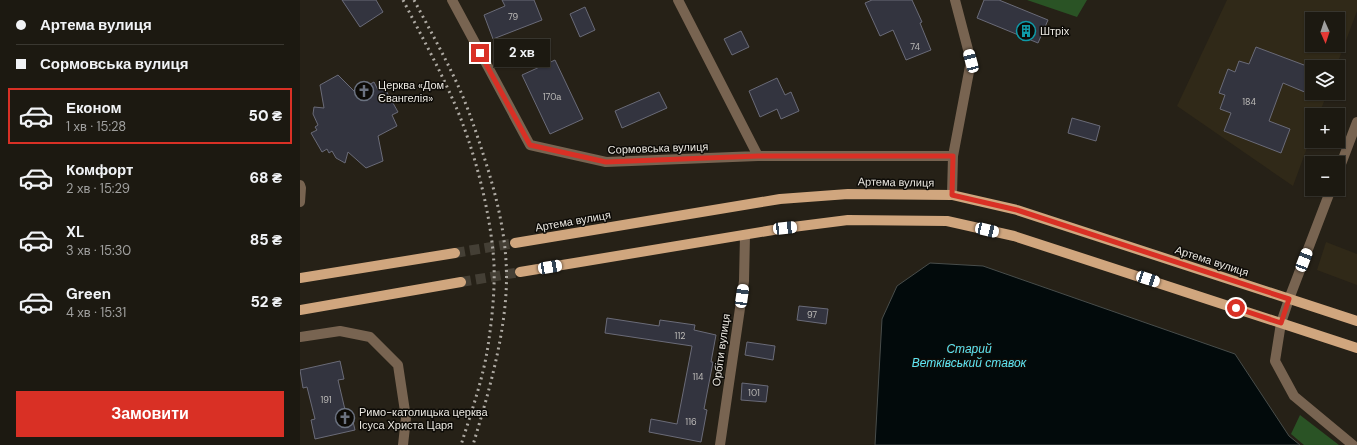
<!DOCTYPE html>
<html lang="uk">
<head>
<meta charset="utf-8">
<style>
  body { margin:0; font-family:"DM Sans",sans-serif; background:#25221a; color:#f1f3f6; height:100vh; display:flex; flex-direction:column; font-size:15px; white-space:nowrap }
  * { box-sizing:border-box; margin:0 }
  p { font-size:13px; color:#a0a09f }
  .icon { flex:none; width:22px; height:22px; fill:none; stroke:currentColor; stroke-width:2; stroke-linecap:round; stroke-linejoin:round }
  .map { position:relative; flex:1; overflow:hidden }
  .panel { display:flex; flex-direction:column; background:#1c1911; width:300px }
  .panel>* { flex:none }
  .top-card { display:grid; align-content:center; height:88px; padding:0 16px; background:#1c1911 }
  .needle { width:26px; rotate:177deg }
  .tools { position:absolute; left:1005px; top:12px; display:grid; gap:8px }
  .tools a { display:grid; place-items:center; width:40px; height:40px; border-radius:0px; background:#1c1911; box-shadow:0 1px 3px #0004,0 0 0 1px #3a3831; font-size:20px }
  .end { position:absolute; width:18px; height:18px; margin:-9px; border:5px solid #d93025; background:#fff; box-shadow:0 0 0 2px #fff }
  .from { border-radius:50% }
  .bubble { position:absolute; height:28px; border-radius:0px; background:#1c1911; box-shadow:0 1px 3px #0004,0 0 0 1px #3a3831; font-size:13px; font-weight:800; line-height:28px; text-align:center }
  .car { position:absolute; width:12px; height:24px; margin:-12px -6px; border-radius:5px; box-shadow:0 0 3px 1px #0007; background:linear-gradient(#fff 24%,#345 0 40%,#fff 0 76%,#345 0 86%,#fff 0) }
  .top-card b { display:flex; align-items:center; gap:14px; height:38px; font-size:15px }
  .top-card b+b { border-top:1px solid #3a3831 }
  .top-card i { width:10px; height:10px; background:#f1f3f6 }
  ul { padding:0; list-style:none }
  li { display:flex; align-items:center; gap:12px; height:56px; margin:0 8px 6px; padding:0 8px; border:2px solid transparent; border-radius:0px }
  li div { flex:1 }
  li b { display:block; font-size:15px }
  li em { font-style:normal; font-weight:800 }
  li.current { border-color:#d93025 }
  li>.icon { width:36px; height:36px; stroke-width:1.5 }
  .primary-button { display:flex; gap:8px; margin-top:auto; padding:8px 16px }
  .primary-button a { flex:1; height:46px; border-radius:0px; background:#d93025; color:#fff; font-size:16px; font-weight:800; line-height:46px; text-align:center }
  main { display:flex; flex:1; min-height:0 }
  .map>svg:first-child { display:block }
  .built { fill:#302918; fill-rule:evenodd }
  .forest { fill:#2a5325 }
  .water { fill:#020a0b; stroke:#484d4b }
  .building { fill:#33343f; stroke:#6a6b78 }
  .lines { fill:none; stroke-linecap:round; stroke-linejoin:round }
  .primary-tunnel { stroke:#443f35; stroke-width:10; stroke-dasharray:10 5; stroke-linecap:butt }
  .minor { stroke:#786451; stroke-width:10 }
  .tertiary { stroke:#786451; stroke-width:10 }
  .primary { stroke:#d0a67e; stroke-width:10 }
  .rail { stroke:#aeaaa3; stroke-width:3; stroke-dasharray:2 4; stroke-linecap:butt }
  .route { stroke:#d93025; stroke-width:5 }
  .labels { text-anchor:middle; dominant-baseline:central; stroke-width:3; stroke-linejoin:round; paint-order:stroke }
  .number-label { font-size:9px; fill:#bdbbb8 }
  .poi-label { font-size:11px; fill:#ebe8e1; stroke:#0d0b07; text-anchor:start }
  .street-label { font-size:11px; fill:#ebe8e1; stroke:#0d0b07 }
  .water-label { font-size:12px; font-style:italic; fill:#60e5f2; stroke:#0d0b07 }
</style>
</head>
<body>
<main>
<section class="panel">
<div class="top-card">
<b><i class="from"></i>Артема вулиця</b>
<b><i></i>Сормовська вулиця</b>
</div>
<ul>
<li class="current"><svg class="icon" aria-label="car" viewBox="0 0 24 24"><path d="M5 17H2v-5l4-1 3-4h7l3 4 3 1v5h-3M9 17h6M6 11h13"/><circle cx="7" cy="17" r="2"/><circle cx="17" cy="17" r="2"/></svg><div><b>Економ</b><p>1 хв · 15:28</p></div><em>50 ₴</em></li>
<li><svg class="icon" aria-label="car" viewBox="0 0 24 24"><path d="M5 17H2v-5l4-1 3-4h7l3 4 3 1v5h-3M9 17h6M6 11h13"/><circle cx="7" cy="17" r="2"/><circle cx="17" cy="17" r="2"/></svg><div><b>Комфорт</b><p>2 хв · 15:29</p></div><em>68 ₴</em></li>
<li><svg class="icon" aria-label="car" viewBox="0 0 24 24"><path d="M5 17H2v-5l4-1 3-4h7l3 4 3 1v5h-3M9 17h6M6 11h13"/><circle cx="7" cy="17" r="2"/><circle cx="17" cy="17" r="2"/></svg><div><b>XL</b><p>3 хв · 15:30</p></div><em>85 ₴</em></li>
<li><svg class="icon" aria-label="car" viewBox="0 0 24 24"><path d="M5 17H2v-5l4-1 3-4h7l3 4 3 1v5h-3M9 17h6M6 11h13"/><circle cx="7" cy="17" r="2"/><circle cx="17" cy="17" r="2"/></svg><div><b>Green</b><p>4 хв · 15:31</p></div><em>52 ₴</em></li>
</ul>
<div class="primary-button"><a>Замовити</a></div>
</section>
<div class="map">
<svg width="1057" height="445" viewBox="0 0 1057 445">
  <rect width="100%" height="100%" fill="#262117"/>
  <!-- built -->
  <path class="built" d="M927,0H1057V11L1036,67H1012V93H1027L1019,115H1012V134L993,186L877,106ZM1012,19H1038V45H1012Z
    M1026,242L1057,254V285L1017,270Z"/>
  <!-- forest -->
  <path class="forest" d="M727,0H787L777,17Z
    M1000,415L1039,445H1004L991,434Z"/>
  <!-- water -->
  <path class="water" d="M630,263L683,266L935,354L989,436L1000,445H575L582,319L597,286Z"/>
  <!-- building -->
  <path class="building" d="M42,0H76L83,12L60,27Z
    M202,0H234L242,20L193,39L184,15L205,6Z
    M572,0H612L622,22L620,23L631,50L606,60L593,30L580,36L565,3Z
    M684,0H699L748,20L738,43L677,18Z
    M285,7L295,30L280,37L270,14Z
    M441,31L449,47L432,55L424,39Z
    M956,47L1012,68V80L1007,93L983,83L969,121L990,129L981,153L924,131L931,113L920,109L925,95L919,93L928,69L935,72L939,61L949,64Z
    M255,60L283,119L250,134L222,75Z
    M38,75L55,92L74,82L78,90L84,87L98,112L92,115L97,126L78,136L83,161L66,168L48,152L45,163L36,158L32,151L29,153L27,149L22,152L11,133L17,130L15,127L18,125L13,114L14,107L24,108L20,85Z
    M477,78L485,95L491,92L499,111L481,119L477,109L460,117L449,91Z
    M359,92L367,108L322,128L315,111Z
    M772,118L800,126L796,141L768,133Z
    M499,306L528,309L526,324L497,320Z
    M307,318L359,326L360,320L395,325L394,330L416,335L411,362H413L404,409L407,410L401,442L349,432L351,419L377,424L392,346L305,333Z
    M447,342L475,346L473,360L445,355Z
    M40,361L44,379L38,380L46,414L51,413L55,430L15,439L11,420L15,419L7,387L3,388L0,370Z
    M442,383L468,386L466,402L441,400Z"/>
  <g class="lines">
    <!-- primary-tunnel -->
    <path class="primary-tunnel" d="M155,253L215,243
      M161,282L220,272"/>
    <!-- minor -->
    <path class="minor" d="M152,0L230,145L306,162L458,156H653
      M378,0L458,156
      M0,185L1,188L0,202
      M652,195L653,156L671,61L655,0
      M989,299L981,323L975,361L994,396L1053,445
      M0,337L40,331L70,337L98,365L106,418L103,445
      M420,445L444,281L445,235"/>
    <!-- tertiary -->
    <path class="tertiary" d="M1038,172L1057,122
      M989,299L1031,189"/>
    <!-- primary -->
    <path class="primary" d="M215,243L480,199L548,194L652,195L717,210L1057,321
      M220,272L485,228L548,220L647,221L714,236L1057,348
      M0,278L155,253
      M0,310L161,282"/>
    <!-- rail -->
    <path class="rail" d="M103,0C120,33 138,66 153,100C174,147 191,213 194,264C195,291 192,319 188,346C183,379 171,413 161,445
      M114,0C131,32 149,64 163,97C172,119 179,141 186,163C196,195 204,228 206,261C210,320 190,388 173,445"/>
  </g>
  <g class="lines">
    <!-- route -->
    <path class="route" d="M180,53L230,145L306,162L458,156H653L652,195L717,210L989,299L981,323L936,308"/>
  </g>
  <!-- icons -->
  <defs>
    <g id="building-ring" transform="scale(1)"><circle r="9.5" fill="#0d0b07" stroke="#0f9aa8" stroke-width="1.5"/><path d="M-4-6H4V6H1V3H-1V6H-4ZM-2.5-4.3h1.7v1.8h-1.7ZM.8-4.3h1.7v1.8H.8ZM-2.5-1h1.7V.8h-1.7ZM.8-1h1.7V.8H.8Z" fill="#0f9aa8"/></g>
    <g id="church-ring" transform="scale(1)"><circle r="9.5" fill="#0d0b07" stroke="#6b7280" stroke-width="1.5"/><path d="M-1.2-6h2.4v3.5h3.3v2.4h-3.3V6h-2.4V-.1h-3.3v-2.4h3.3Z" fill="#6b7280"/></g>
  </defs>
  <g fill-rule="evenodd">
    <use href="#building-ring" x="726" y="31"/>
    <use href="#church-ring" x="64" y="91"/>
    <use href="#church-ring" x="45" y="418"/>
  </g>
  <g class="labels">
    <!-- number labels -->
    <g class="number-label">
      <text x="213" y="17">79</text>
      <text x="615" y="47">74</text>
      <text x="252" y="97">170а</text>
      <text x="949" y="102">184</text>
      <text x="512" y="315">97</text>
      <text x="380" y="336">112</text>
      <text x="398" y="377">114</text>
      <text x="454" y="393">101</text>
      <text x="26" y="400">191</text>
      <text x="391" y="422">116</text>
    </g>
    <!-- poi labels -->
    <g class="poi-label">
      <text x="740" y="31">Штріх</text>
      <text x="78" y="85">Церква «Дом<tspan x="78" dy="13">Євангелія»</tspan></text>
      <text x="59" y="412">Римо-католицька церква<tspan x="59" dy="13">Ісуса Христа Царя</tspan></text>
    </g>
    <!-- street labels -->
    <g class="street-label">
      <text transform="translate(358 148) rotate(-2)">Сормовська вулиця</text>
      <text transform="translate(596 182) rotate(1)">Артема вулиця</text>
      <text transform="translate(273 221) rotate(-10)">Артема вулиця</text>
      <text transform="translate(912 261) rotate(18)">Артема вулиця</text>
      <text transform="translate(421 350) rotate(-82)">Орбіти вулиця</text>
    </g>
    <!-- water labels -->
    <g class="water-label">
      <text x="669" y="349">Старий<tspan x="669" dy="14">Ветківський ставок</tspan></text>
    </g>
  </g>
</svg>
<div class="tools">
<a><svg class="needle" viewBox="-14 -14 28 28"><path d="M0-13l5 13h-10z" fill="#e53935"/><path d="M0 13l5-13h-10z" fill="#a0a09f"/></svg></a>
<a><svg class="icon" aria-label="layers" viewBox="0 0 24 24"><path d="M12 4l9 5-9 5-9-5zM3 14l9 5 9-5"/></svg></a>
<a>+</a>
<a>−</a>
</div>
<i class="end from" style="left:936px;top:308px"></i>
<i class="end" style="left:180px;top:53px"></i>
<div class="bubble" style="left:194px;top:39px;width:56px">2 хв</div>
<i class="car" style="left:671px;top:61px;rotate:345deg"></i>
<i class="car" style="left:485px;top:228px;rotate:84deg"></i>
<i class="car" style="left:687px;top:230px;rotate:103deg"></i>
<i class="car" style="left:1004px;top:260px;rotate:21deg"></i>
<i class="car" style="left:250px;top:267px;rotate:80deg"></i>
<i class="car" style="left:848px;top:279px;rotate:108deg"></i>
<i class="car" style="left:442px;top:296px;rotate:8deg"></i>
</div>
</main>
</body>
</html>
